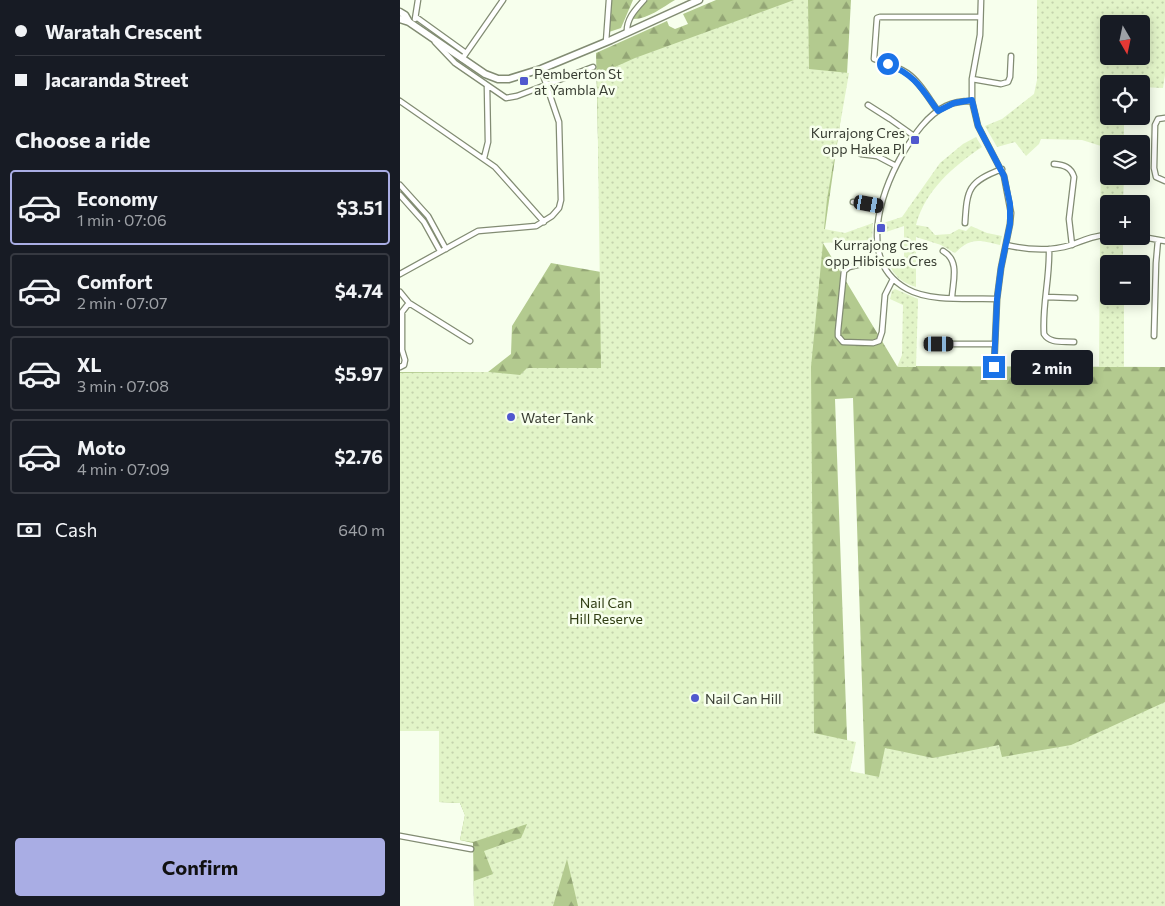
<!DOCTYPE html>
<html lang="en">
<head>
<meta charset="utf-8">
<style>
  body { margin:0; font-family:Commissioner,sans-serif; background:#242831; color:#f1f3f6; height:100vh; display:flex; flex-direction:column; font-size:19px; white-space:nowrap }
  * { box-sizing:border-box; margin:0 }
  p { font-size:16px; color:#9ea1a6 }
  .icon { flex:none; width:28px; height:28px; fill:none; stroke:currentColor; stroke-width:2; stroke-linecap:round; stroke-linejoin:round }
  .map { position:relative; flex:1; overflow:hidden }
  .drawer { display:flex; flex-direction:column; background:#171b24; width:400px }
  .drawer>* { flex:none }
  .banner { display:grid; align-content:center; height:110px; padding:0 15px; background:#171b24 }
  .needle { width:32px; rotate:171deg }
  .fabs { position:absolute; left:700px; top:15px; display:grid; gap:10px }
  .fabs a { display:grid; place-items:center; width:50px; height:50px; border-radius:5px; background:#171b24; box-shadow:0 2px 12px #0003; font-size:25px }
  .end { position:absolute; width:22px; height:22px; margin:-11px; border:6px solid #1a73e8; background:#fff; box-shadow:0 0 0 2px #fff }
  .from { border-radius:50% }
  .bubble { position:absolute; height:35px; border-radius:5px; background:#171b24; box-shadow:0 2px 12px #0003; font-size:16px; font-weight:700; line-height:35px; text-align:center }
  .car { position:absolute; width:15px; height:30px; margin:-15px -8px; border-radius:6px; box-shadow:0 0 4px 1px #0007; background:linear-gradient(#222 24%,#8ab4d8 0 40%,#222 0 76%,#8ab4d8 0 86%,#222 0) }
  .banner b { display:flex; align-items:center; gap:18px; height:48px; font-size:19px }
  .banner b+b { border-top:1px solid #363941 }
  .banner i { width:12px; height:12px; background:#f1f3f6 }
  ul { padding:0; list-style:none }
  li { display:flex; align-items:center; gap:15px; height:75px; margin:0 10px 8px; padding:0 5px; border:2px solid #363941; border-radius:5px }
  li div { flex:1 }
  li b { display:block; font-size:19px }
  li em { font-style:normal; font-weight:700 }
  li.active { border-color:#a9ade4 }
  li>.icon { width:45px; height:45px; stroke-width:1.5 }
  h2 { padding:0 15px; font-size:22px; line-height:60px }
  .pay { display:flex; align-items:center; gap:12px; height:55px; padding:0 15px; font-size:19px }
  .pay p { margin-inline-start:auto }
  .primary-button { display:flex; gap:10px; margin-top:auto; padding:10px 15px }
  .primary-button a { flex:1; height:58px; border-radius:5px; background:#a9ade4; color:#111; font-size:20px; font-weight:700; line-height:58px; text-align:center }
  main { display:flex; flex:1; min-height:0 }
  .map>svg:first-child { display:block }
  .forest { fill:url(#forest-firs) }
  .park { fill:url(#park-dots); fill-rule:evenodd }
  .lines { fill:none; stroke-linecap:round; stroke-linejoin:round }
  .minor-casing { stroke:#828c73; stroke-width:7 }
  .secondary-casing { stroke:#828c73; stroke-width:9 }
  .minor { stroke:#fff; stroke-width:4.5 }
  .secondary { stroke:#fff; stroke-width:6 }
  .route { stroke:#1a73e8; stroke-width:6 }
  .poi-dot { fill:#5058ce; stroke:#f7ffed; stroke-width:2 }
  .labels { text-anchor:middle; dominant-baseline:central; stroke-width:5; stroke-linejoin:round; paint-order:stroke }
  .poi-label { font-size:14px; fill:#393e33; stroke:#f7ffed; text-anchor:start }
  .park-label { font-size:14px; fill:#303e13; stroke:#f7ffed }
</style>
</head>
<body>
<main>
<section class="drawer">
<div class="banner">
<b><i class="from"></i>Waratah Crescent</b>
<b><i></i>Jacaranda Street</b>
</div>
<h2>Choose a ride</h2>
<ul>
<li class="active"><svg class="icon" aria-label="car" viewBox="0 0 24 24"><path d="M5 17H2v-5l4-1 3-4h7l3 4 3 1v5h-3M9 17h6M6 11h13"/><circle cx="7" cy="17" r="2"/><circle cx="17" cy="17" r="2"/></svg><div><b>Economy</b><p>1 min · 07:06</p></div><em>$3.51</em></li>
<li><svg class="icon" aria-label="car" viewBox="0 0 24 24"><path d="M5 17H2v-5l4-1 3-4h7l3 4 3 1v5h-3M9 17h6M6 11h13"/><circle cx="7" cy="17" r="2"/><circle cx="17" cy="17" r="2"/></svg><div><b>Comfort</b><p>2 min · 07:07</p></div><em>$4.74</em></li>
<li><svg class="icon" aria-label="car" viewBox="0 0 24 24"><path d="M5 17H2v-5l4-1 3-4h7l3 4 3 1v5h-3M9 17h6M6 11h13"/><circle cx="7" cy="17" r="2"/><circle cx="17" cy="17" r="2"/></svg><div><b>XL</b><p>3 min · 07:08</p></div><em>$5.97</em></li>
<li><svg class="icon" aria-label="car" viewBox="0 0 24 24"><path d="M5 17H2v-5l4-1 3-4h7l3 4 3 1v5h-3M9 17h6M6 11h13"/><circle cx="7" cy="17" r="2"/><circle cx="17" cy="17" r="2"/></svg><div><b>Moto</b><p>4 min · 07:09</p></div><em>$2.76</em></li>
</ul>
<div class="pay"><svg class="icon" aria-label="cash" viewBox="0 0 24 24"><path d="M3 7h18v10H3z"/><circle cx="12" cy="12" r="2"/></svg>Cash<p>640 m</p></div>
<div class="primary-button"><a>Confirm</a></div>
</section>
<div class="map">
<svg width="765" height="906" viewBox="0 0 765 906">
  <defs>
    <pattern id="forest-firs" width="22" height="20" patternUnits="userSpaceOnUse" patternTransform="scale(1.25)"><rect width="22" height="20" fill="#b3ca8f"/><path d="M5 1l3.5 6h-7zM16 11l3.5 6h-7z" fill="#93a575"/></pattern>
    <pattern id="park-dots" width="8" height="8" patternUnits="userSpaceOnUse" patternTransform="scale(1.25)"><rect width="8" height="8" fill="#e2f4c8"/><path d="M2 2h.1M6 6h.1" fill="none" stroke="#c3d2ac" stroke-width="1.8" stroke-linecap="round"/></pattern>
  </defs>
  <rect width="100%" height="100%" fill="#f7ffed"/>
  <!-- forest -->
  <path class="forest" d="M212,0H233L221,28L209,32Z
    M248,0H275C263,7 248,19 234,19L233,15Z
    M316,0H451L447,74L423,243L497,366L765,367V906H469L453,398L435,399L453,906H74L73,843L60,840L65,815L60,803L39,802V731H0V372H88L111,354L112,326L151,263L201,272L196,53L267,21L269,26L275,29L288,24L283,14Z"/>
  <!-- park -->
  <path class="park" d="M394,0H408L409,69L449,73L427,199L424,229L445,233L473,223L472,240L423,243L411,367L414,733L456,742L450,771L479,777L485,748L533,758L599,745L602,757L671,745L765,702V906H178L167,859L153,906H74V881L93,874L84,851L121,838L127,824L73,842L60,840L65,815L60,803L39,802V731H0V373L89,372L120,375L127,368H201L197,75L235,58Z
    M637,0H765V75L763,88L741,87V84H709V116H724V144H709V176H724L723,204H709V229H700L701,146L682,140L641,139L639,144L626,156L615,142L597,147L585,126L602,119L634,94L637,80ZM709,24H741V56H709Z
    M576,137L582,147C554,166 525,190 516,225L528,227L535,235L550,234L559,229L566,231L571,226L587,233L602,236L600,245C579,240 571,237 555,253L541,245L516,237V287C502,283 493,275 488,262L504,261V226L483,233V223L502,217L540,163L563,144Z
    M700,242H723V264H709V296H724V367H699Z
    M495,289L518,299L516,367H497L502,355L503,305L490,299L492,291Z"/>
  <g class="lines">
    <!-- minor casing -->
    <g class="minor-casing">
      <path id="minor" d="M581,0L580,35L572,79V101L578,126L604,176L611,213L610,224L601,268L597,299L594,367
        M16,17L66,53
        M15,19L18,0
        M227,33C226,19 235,10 244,0
        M35,42L55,63L106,98L117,96L193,67
        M206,42L209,0
        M62,59L103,0
        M572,79L601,84L608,82L610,77L611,56
        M0,101L95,167L144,222
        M572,101C563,101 554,102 546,106C527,115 514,135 503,153C481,192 456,261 507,289C530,302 570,298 597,299
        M468,105L490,119L514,136
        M538,111C529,99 520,82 507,73C497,66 485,63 474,59L477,18L480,17H580
        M765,118L758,119L755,125L754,168L756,177L765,181
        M461,154L477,156L496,166
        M84,158L88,142L87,86
        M654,164C664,165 671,167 674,177L669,219L672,245
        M0,185L28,216L46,249
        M0,195L24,222L40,251
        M453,202L480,206
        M565,223C567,189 568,182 602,169
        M737,236L765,241
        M606,245C628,250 649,252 671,245C684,240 695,235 709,235
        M649,249C650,278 642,305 644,334C650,344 663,341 674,342
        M543,251C560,261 553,280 552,297
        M481,259L449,267L444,271L438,331V336L443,342L473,343L479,341L482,332L485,295L493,279
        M0,274L78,231L136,226L152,216L159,208L161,200L159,122L141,69
        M0,292L9,303L70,341
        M646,297L675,298
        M754,336L756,263L758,240
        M539,344H595
        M0,367L4,365L5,360L2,350V312L9,303
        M0,836L71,849"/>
    </g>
    <!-- secondary casing -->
    <g class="secondary-casing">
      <path id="secondary" d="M0,12L5,15L9,22
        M0,19L9,22L85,74L98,79H109L141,69L211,40L299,0"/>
    </g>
    <!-- minor -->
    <use href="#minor" class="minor"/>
    <!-- secondary -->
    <use href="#secondary" class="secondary"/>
  </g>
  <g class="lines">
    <!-- route -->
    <path class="route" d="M488,64C515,75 522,89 538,111L554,103L572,100L578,126L604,176L610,204V224L601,268L597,299L594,367"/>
  </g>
  <!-- markers -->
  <g class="poi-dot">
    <rect x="119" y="76" width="10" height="10" rx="2.5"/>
    <rect x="510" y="135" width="10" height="10" rx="2.5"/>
    <rect x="476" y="223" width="10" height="10" rx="2.5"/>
    <circle cx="111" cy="417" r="5"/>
    <circle cx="295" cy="698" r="5"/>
  </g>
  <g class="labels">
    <!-- poi labels -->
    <g class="poi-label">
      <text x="134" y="73">Pemberton St<tspan x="134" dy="16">at Yambla Av</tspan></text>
      <text x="505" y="132" text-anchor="end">Kurrajong Cres<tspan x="505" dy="16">opp Hakea Pl</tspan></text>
      <text x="481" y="244" text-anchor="middle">Kurrajong Cres<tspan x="481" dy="16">opp Hibiscus Cres</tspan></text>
      <text x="121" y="417">Water Tank</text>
      <text x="305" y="698">Nail Can Hill</text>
    </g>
    <!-- park labels -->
    <g class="park-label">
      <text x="206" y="602">Nail Can<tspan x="206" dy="16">Hill Reserve</tspan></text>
    </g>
  </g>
</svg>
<div class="fabs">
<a><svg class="needle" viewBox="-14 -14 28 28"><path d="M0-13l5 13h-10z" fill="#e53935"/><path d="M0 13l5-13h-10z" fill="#9ea1a6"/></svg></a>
<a><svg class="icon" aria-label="locate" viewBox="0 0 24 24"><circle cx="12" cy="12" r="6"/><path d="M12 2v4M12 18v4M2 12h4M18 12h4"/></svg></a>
<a><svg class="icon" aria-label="layers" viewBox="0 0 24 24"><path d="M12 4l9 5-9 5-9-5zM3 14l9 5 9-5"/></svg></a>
<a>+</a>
<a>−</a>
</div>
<i class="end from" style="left:488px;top:64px"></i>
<i class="end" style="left:594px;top:367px"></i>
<div class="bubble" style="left:611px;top:350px;width:82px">2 min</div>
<i class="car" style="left:469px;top:204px;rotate:100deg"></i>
<i class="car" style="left:539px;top:344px;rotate:90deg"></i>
</div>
</main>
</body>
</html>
